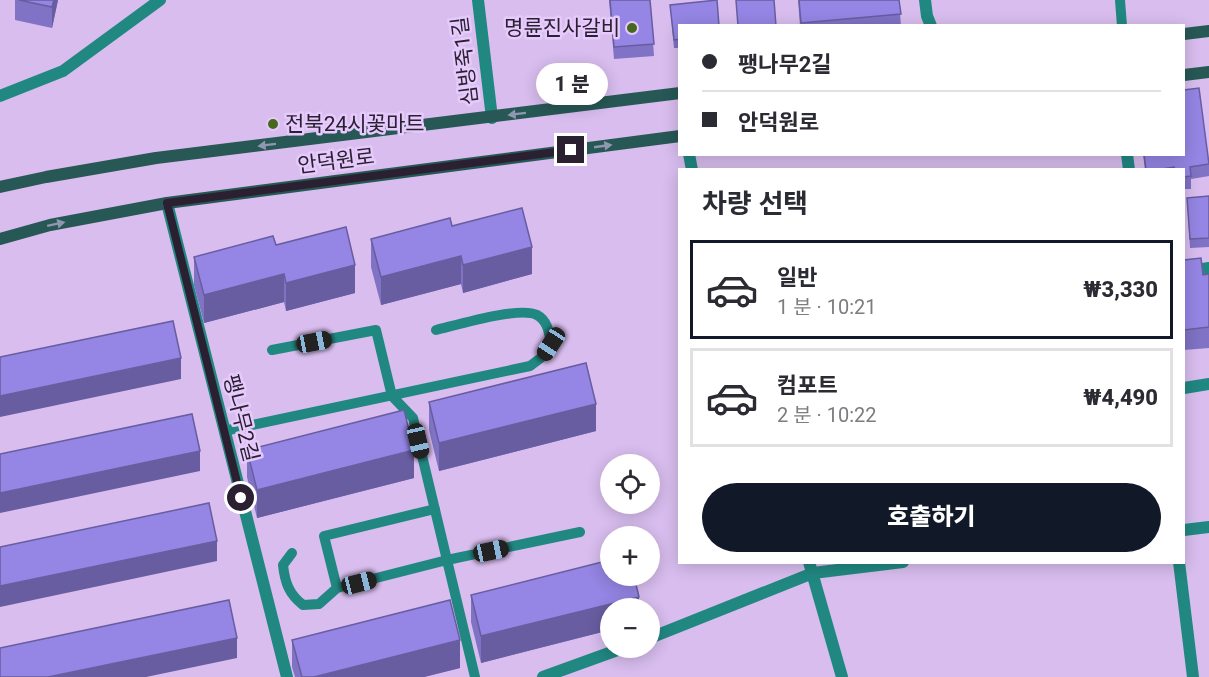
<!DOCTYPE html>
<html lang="ko">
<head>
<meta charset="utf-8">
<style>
  body { margin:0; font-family:Roboto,"Noto Sans KR",sans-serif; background:#f7f7f7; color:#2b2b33; height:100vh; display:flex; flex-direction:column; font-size:22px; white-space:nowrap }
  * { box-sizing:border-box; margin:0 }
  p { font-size:20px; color:#7c7c81 }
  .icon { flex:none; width:33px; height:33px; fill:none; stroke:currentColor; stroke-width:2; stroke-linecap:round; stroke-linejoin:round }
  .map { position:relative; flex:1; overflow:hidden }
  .panel { position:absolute; left:678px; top:168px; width:507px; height:396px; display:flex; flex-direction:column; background:#fff; border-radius:0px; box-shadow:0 3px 15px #0003 }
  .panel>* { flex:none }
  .top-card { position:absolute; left:678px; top:24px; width:507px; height:132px; border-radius:0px; box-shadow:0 3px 15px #0003; display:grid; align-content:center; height:132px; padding:0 24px; background:#fff }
  .controls { position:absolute; left:600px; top:454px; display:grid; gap:12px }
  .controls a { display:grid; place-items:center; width:60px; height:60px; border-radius:50%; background:#fff; box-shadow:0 3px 15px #0003; font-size:30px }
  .end { position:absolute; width:27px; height:27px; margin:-14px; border:8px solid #2a2032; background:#fff; box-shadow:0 0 0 3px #fff }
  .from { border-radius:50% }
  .bubble { position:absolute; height:42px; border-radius:21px; background:#fff; box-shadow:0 3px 15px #0003; font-size:20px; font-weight:800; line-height:42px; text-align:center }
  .car { position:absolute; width:18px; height:36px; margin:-18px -9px; border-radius:8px; box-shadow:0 0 4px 2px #0007; background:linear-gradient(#222 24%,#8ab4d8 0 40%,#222 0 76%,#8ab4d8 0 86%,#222 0) }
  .top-card b { display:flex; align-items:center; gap:21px; height:57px; font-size:22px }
  .top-card b+b { border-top:2px solid #e1e1e2 }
  .top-card i { width:15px; height:15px; background:#2b2b33 }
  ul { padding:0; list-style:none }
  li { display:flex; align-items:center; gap:18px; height:99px; margin:0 12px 9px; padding:0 12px; border:3px solid #e1e1e2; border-radius:0px }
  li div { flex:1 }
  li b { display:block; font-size:22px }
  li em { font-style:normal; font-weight:800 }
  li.current { border-color:#111827 }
  li>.icon { width:54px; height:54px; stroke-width:1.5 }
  h2 { padding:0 24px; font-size:27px; line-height:72px }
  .action { display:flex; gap:12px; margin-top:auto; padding:12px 24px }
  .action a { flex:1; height:69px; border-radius:36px; background:#111827; color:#fff; font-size:24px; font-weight:800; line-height:69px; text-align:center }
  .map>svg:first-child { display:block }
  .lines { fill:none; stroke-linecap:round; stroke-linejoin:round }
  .lane { stroke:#218781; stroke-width:10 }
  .street { stroke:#218781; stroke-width:12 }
  .secondary { stroke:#275855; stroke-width:12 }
  .wall { fill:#8072c4 }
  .shaded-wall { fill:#685da0 }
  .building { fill:#9585e4; stroke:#685da0; stroke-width:1.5 }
  .oneway { fill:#9097b0 }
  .route { stroke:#2a2032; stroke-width:8 }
  .poi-dot { fill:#47671c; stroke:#e5cafb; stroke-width:2 }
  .labels { text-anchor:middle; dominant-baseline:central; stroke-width:5; stroke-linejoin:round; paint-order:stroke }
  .poi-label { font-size:21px; fill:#2a2032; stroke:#e5cafb; text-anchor:end }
  .street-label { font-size:21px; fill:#2a2032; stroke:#e5cafb }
</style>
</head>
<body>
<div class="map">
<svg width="1209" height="677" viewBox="0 0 1209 677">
  <rect width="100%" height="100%" fill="#d8bdee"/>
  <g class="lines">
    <!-- lane -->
    <path class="lane" d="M1120,0L1122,26
      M272,350L376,330L392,396L413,418L475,677
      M224,431L530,366L542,357L551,343C549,333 548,321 537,315C520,306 457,325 436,330
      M292,553L283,565C285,583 289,594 303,605L319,604L337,588L447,560L580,532
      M337,588L324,536L435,509"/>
    <!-- street -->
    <path class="street" d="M478,0L492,118
      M925,0L927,16L931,26
      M0,96L63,71L160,0
      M689,154L692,170
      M1127,154L1129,170
      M167,203L287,677
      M1184,272L1209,268
      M1184,388L1209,384
      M1184,530L1209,527
      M809,562L842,677
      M1179,562L1193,677
      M650,638L813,573L903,562
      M543,677L623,648"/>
    <!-- secondary -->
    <path class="secondary" d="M1184,34L1209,31
      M1184,75L1209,72
      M0,187L46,177L156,158L680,93
      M0,239L50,225L167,203L680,136"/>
  </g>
  <!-- wall -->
  <path class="wall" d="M15,0H58L52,28L15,20Z
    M609,0H650L654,56L614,59Z
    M798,0H899L901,26H800Z
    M670,5L680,26V48H674Z
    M1143,154H1184L1209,164V176L1191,179V189H1184V170H1145Z
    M1209,196V247L1190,248L1187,198Z
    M452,226L532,274L463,293L461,284L381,305L371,267V239Z
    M276,245L355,293L286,311L284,302L204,323L194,285V257Z
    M1184,260L1203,275L1209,274V348L1184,350Z
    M429,402L596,431L439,471L429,430Z
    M247,450L414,478L257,518L247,477Z
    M471,595L639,609H610V630L481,663L471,622Z
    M292,640L460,668L424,677H295L292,667Z"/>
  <!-- shaded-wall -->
  <path class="shaded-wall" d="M54,0H58L52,28V7Z
    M532,247V274L463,293V265Z
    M461,256V284L381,305V277Z
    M355,265V293L286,311V283Z
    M284,274V302L204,323V295Z
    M181,358V379L0,417V396Z
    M596,404V431L439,471V443Z
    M414,450V478L257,518V490Z
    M200,451V471L0,513V493Z
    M217,541V561L0,607V586Z
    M639,597V609H610V630L481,663V636Z
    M237,638V658L146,677H48Z
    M460,640V668L424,677H314Z"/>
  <!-- building -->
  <path class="building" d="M19,0H54L52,7Z
    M610,0H650L654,44L614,47Z
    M717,0L719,26H680V39L674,40L670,5Z
    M736,0H774L776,26H738Z
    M799,0H899L901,14L801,23Z
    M1199,88L1209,164L1190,167L1191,176L1184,177V170H1175L1174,167L1156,170H1146L1144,154H1184V90Z
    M1209,196V238L1190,239L1187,198Z
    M522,208L532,247L463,265L461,256L381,277L371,239L450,218L452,226Z
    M346,227L355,265L286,283L284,274L204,295L194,257L273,236L276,245Z
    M1201,258L1203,275L1209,274V327L1184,330V260Z
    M173,321L181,358L0,396V357Z
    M586,363L596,404L439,443L429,402Z
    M404,410L414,450L257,490L247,450Z
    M192,414L200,451L0,493V454Z
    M209,503L217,541L0,586V547Z
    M610,560V576H634L639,597L481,636L471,595Z
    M229,600L237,638L48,677H0V648Z
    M450,600L460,640L314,677H302L292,640Z"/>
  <!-- one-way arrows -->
  <defs><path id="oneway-solid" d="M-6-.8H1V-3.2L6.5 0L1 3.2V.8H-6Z" transform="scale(1.5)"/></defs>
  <g class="oneway">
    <use href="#oneway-solid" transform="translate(517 114) rotate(173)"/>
    <use href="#oneway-solid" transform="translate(267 145) rotate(173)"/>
    <use href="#oneway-solid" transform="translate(603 146) rotate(-8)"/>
    <use href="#oneway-solid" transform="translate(56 224) rotate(-12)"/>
  </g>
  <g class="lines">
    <!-- route -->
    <path class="route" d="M241,498L167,203L571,150"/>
  </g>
  <!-- markers -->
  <g class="poi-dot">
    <circle cx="632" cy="28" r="6"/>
    <circle cx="273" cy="124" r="6"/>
  </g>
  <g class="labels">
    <!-- poi labels -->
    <g class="poi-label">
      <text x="620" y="28">명륜진사갈비</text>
      <text x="285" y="124" text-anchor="start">전북24시꽃마트</text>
    </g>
    <!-- street labels -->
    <g class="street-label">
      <text transform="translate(465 61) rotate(-97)">심방죽1길</text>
      <text transform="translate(336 161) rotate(-7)">안덕원로</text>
      <text transform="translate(241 418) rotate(76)">팽나무2길</text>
    </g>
  </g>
</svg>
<div class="controls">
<a><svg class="icon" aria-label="locate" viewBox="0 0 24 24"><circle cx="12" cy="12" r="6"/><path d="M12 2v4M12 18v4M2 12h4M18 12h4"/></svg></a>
<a>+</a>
<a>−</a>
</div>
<i class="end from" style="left:241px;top:498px"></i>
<i class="end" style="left:571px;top:150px"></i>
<div class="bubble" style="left:536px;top:63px;width:72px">1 분</div>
<i class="car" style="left:314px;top:342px;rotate:79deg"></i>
<i class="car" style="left:551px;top:344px;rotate:213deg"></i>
<i class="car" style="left:418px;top:441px;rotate:167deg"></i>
<i class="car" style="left:491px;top:551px;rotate:78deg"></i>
<i class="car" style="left:359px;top:583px;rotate:76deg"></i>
<div class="top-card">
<b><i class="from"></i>팽나무2길</b>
<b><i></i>안덕원로</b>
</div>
<section class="panel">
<h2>차량 선택</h2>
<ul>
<li class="current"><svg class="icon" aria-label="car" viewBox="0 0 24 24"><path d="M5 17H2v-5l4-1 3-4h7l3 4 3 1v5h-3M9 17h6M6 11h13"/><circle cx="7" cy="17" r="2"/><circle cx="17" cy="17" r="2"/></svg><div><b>일반</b><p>1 분 · 10:21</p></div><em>₩3,330</em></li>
<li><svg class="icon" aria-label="car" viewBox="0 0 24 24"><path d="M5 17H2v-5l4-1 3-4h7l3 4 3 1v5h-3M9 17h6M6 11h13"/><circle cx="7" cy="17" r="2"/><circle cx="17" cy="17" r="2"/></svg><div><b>컴포트</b><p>2 분 · 10:22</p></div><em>₩4,490</em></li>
</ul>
<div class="action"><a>호출하기</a></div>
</section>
</div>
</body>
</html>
